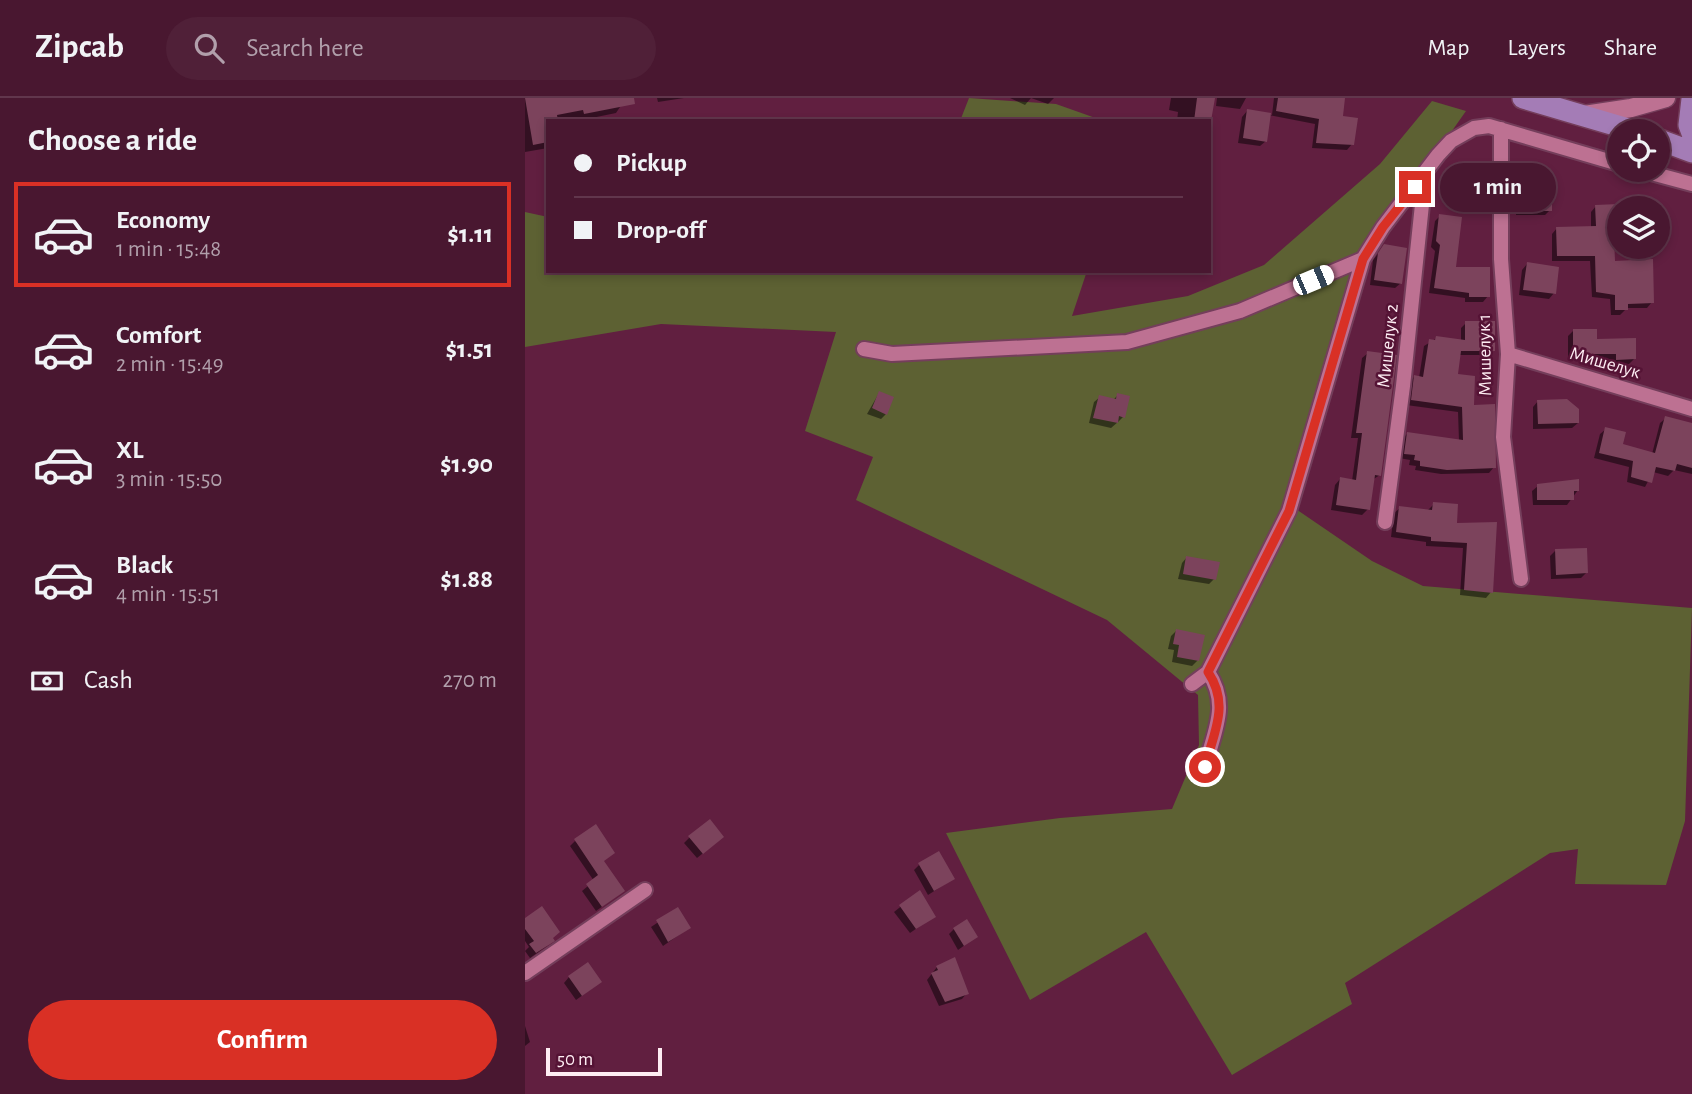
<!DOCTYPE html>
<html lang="en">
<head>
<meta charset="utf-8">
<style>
  body { margin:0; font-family:"Alegreya Sans",sans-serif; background:#502038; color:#f1f3f6; height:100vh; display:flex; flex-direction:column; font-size:26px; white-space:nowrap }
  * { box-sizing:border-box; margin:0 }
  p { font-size:23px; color:#b19fab }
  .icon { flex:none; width:38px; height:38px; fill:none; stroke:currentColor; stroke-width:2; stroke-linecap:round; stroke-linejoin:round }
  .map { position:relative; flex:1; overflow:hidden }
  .side { display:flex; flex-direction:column; background:#491730; width:525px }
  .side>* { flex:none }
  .guide { position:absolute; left:21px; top:21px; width:665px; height:154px; border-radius:0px; box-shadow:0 4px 10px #0003,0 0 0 2px #61364c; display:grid; align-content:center; height:154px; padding:0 28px; background:#491730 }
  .tools { position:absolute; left:1082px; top:21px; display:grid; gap:14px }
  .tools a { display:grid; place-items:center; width:63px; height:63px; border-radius:50%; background:#491730; box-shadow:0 4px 10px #0003,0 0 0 2px #61364c; font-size:35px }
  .scale { position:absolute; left:21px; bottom:18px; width:116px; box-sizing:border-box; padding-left:7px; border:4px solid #feedf3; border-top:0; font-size:19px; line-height:24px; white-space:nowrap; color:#feedf3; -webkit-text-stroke:5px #551335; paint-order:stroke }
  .end { position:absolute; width:32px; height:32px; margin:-16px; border:9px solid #d93025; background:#fff; box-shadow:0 0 0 4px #fff }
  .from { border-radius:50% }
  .bubble { position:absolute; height:49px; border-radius:24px; background:#491730; box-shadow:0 4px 10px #0003,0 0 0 2px #61364c; font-size:23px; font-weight:600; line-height:49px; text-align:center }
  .car { position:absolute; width:21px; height:42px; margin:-21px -10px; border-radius:9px; box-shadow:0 0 5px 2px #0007; background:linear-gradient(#fff 24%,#345 0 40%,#fff 0 76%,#345 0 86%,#fff 0) }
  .guide b { display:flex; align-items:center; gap:24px; height:66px; font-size:26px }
  .guide b+b { border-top:2px solid #61364c }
  .guide i { width:18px; height:18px; background:#f1f3f6 }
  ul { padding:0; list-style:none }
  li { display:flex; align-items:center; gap:21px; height:105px; margin:0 14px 10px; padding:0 14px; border:4px solid transparent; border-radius:0px }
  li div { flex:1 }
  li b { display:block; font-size:26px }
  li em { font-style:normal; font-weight:600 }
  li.current { border-color:#d93025 }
  li>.icon { width:63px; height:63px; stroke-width:1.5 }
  h2 { padding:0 28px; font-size:32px; line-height:84px }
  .pay { display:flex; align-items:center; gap:18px; height:77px; padding:0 28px; font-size:26px }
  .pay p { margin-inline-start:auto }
  .action { display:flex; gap:14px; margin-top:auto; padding:14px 28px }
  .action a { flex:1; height:80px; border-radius:42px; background:#d93025; color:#fff; font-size:28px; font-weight:600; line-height:80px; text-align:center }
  header { display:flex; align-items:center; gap:42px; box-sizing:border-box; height:98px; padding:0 35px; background:#491730; border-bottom:2px solid #61364c }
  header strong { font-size:33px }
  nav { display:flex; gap:38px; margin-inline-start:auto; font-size:24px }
  .search { width:490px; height:63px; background:#502038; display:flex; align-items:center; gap:18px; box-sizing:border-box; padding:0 24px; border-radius:38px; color:#b19fab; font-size:26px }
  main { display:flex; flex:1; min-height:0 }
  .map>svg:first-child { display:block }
  .green { fill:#5d6133 }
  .shadow { fill:#0007 }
  .building { fill:#7c435c }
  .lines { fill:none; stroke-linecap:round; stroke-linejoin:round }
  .minor-casing { stroke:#743e5b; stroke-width:18 }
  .tertiary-casing { stroke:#743e5b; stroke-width:21 }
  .primary-casing { stroke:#743e5b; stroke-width:24 }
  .minor { stroke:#bd7192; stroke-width:14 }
  .tertiary { stroke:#bd7192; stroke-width:18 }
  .primary { stroke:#a47cb6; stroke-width:21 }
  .route { stroke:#d93025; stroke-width:9 }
  .labels { text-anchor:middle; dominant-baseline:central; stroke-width:5; stroke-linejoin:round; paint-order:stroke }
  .street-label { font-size:19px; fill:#feedf3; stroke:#551335 }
</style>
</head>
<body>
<header>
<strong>Zipcab</strong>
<div class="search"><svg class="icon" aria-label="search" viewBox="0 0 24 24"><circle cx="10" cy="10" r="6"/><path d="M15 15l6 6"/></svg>Search here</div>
<nav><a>Map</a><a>Layers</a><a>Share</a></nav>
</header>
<main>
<section class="side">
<h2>Choose a ride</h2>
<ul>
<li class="current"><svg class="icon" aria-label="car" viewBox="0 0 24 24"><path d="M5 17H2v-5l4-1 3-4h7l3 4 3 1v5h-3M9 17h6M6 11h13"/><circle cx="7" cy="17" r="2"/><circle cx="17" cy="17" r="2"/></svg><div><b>Economy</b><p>1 min · 15:48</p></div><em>$1.11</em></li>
<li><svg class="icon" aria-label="car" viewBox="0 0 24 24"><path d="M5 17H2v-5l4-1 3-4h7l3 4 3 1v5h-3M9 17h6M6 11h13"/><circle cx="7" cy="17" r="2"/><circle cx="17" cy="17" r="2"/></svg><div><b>Comfort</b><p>2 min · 15:49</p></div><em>$1.51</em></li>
<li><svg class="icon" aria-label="car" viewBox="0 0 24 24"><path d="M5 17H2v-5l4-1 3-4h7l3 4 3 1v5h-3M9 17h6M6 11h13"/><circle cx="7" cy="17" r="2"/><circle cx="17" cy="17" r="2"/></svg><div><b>XL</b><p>3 min · 15:50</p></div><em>$1.90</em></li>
<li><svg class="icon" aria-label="car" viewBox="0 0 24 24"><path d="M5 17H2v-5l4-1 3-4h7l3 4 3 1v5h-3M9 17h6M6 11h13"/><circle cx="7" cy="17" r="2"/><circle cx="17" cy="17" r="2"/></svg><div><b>Black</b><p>4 min · 15:51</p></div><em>$1.88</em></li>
</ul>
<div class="pay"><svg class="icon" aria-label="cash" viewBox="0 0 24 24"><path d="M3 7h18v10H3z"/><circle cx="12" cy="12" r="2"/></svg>Cash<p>270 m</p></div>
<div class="action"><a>Confirm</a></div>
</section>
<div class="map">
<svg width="1167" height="996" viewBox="0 0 1167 996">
  <rect width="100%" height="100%" fill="#611f40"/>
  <!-- green -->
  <path class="green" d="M444,0L531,6L579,23H435Z
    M907,3L941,13L839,158L765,407L847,463L898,488L1167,510L1160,723L1141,787L1050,786L1053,751L1025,755L820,885L827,906L707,977L621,834L505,902L421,735L535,720L647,711L674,647L673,597L582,522L331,402L348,359L280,333L311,234L136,226L0,249V114L23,119V173H562L547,218L663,198L739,167L855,66Z"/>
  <!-- shadow -->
  <path class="shadow" d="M0,0H101L91,15L52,23L50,19L23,23V50L0,54Z
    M132,0H159L133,4Z
    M485,0H529L523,6L506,0L500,7Z
    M646,0H688L684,25V23H652L653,14L644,12Z
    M692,0H721L715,11L691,8Z
    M749,0H819L816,19L827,46L822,52L787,50L790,26L744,17L741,43L735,48L713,45L717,19L722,13L747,17Z
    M940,76L964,110L959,115L931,112L935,81Z
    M996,86L1025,112L1020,117H991V91Z
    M1097,107L1094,110V141L1087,143L1089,164L1127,204L1122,210H1102L1095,217H1086L1085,201L1067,199L1065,163H1027V136L1032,130H1066V114L1071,108Z
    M915,118L929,171L963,198L958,204H940V200L904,195L910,153L906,149L910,123Z
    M859,148L876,185L870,190L845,187L848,162Z
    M1002,166L1029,195L1024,201L994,197L997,172Z
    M581,173H598L595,177Z
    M941,225L968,252L963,257H934L931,278L947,308L969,369L964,375L916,376L890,372L891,368L884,367L885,362L874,360L877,341L882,336L934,343L933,314L881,307L884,285L889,279L894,280L899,248L912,240L936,243V230Z
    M1049,232L1070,242L1109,261L1104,266H1086V261H1043V238Z
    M843,255L855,377L847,382L843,411L837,417L806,412L810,387L815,381L827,383L833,340H826L837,260Z
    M354,295L361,316L356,321L342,316Z
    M593,297L598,319L593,324L586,330L564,325L569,304L575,299L588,302Z
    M1013,303L1053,325L1047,330L1008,331V309Z
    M1141,320L1167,335V376L1149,372L1143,378L1128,374L1120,389L1102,384L1104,369L1069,360L1075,336L1081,331L1096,348L1127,356L1135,325Z
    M1052,383L1053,392L1042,407H1008L1007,393L1013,388Z
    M909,406L930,427L970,425L966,494L961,500L935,497L938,450L901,448V444L866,439L869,415L875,410L903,412Z
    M1030,453L1062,474L1056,480L1026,481L1025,458Z
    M662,459L689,481L684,486L653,481L657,465Z
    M651,533L673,562L667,568L647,564L649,552L643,551L646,538Z
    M165,739L192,744L172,760L159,745Z
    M50,743L77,764L92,798L71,813L57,793L69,783L45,748Z
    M394,767L428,781L403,797L389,772Z
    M394,794L408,819L385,835L369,814Z
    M153,811L164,830L138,848L126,829Z
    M0,822L26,841L22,848L5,860L0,853L4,849L0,843Z
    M429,831L451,839L433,852L424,836Z
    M412,869L442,895L437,901L414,908L402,882Z
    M44,879L69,889L51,902L39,885Z
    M0,928L5,944L0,948Z"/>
  <!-- building -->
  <path class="building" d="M0,0H109L110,6L59,16L58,12L32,17L33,23H23V44L8,47Z
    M672,0H690L686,23H669Z
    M753,0H820L818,18L833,20L829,47L791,45L794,21L751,13Z
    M722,11L746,15L742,44L718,40Z
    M939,74L966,78V111L935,107Z
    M996,84H1027V113H996Z
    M1094,106V138H1089L1090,163L1128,161L1129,205L1103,206V212H1090V197L1071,194L1070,158H1032L1031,129L1071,128L1070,107Z
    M914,116L937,119L931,169H965V199H944V195L909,190L915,147L911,143Z
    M859,146L882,150L877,186L849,182L853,155Z
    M1002,164L1034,169L1031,196L998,192Z
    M940,223H970V253H936L933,276L950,278L949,307L970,306L971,370L922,372L895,368V363L889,362L890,357L879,356L882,334L938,342L937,309L886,302L889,277L898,279L904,241L910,242L911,238L940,242Z
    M1048,231H1072V241L1111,240V261L1091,262V256H1048Z
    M842,253L872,257L856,378L850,377L845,412L811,407L815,379L831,382L837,335H831Z
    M354,293L369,299L362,317L347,310Z
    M592,295L605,298L600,320L594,318L593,325L568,320L574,297L591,301Z
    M1042,301L1054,311V325L1013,326L1012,302Z
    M1140,318L1167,325V370L1152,366L1150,373L1131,369L1127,385L1106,379L1108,363L1074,355L1080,329L1101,334L1098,346L1130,355Z
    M1054,381V393H1049V402H1012V386Z
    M908,404L933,406L932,425L972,424L968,495L939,492L942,445L906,443V439L871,434L874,408L907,412Z
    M1062,450L1063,475L1031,477L1030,451Z
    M661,458L695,464L691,482L658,476Z
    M651,531L680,537L674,563L652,559L654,547L648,546Z
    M185,721L199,739L178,756L163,738Z
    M71,726L90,755L79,763L100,793L77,809L61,786L73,777L49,741Z
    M414,753L430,781L409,793L393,765Z
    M395,792L411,819L391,831L374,807Z
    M17,808L35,834L28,840L30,843L11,855L4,846L9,843L0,831V820Z
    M153,809L166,830L143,844L131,822Z
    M442,821L453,839L439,848L428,830Z
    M430,859L444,896L420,904L406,875L413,872L411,868Z
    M63,864L77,884L57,898L43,878Z"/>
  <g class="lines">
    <!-- minor casing -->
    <g class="minor-casing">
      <path id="minor" d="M976,31V161L983,256L978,339L996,481
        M1115,72L1167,86
        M339,251L367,256L602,244L715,213L838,161
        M983,256L1167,311
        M860,424L878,288L900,78
        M667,586L683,574L764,413L838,161L858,129L913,57L926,43L949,30L964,28L1094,66
        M680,669C689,633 705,607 683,574
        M0,875L120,792"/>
    </g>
    <!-- tertiary casing -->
    <g class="tertiary-casing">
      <path id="tertiary" d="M1059,17L1106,10L1141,0"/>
    </g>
    <!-- primary casing -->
    <g class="primary-casing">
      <path id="primary" d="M998,0L1110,33
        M1167,1L1164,27L1167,35
        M1132,41L1167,54"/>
    </g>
    <!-- minor -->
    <use href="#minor" class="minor"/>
    <!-- tertiary -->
    <use href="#tertiary" class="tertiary"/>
    <!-- primary -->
    <use href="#primary" class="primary"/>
  </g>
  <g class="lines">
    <!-- route -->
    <path class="route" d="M680,669C689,633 705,607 683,574L764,413L838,161L858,129L890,89"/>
  </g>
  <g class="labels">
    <!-- street labels -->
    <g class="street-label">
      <text transform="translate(863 248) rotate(-84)">Мишелук 2</text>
      <text transform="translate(960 257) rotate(-91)">Мишелук 1</text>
      <text transform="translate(1080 265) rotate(16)">Мишелук</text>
    </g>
  </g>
</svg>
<div class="tools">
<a><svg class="icon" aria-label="locate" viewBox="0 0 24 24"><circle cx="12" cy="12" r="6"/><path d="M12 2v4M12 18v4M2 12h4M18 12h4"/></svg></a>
<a><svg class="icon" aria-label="layers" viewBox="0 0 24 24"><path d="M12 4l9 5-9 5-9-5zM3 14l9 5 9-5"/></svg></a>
</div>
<div class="scale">50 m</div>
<i class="end from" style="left:680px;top:669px"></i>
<i class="end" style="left:890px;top:89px"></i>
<div class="bubble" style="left:915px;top:65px;width:116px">1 min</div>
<i class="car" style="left:788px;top:182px;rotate:67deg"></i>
<div class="guide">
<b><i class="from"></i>Pickup</b>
<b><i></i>Drop-off</b>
</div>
</div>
</main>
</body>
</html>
